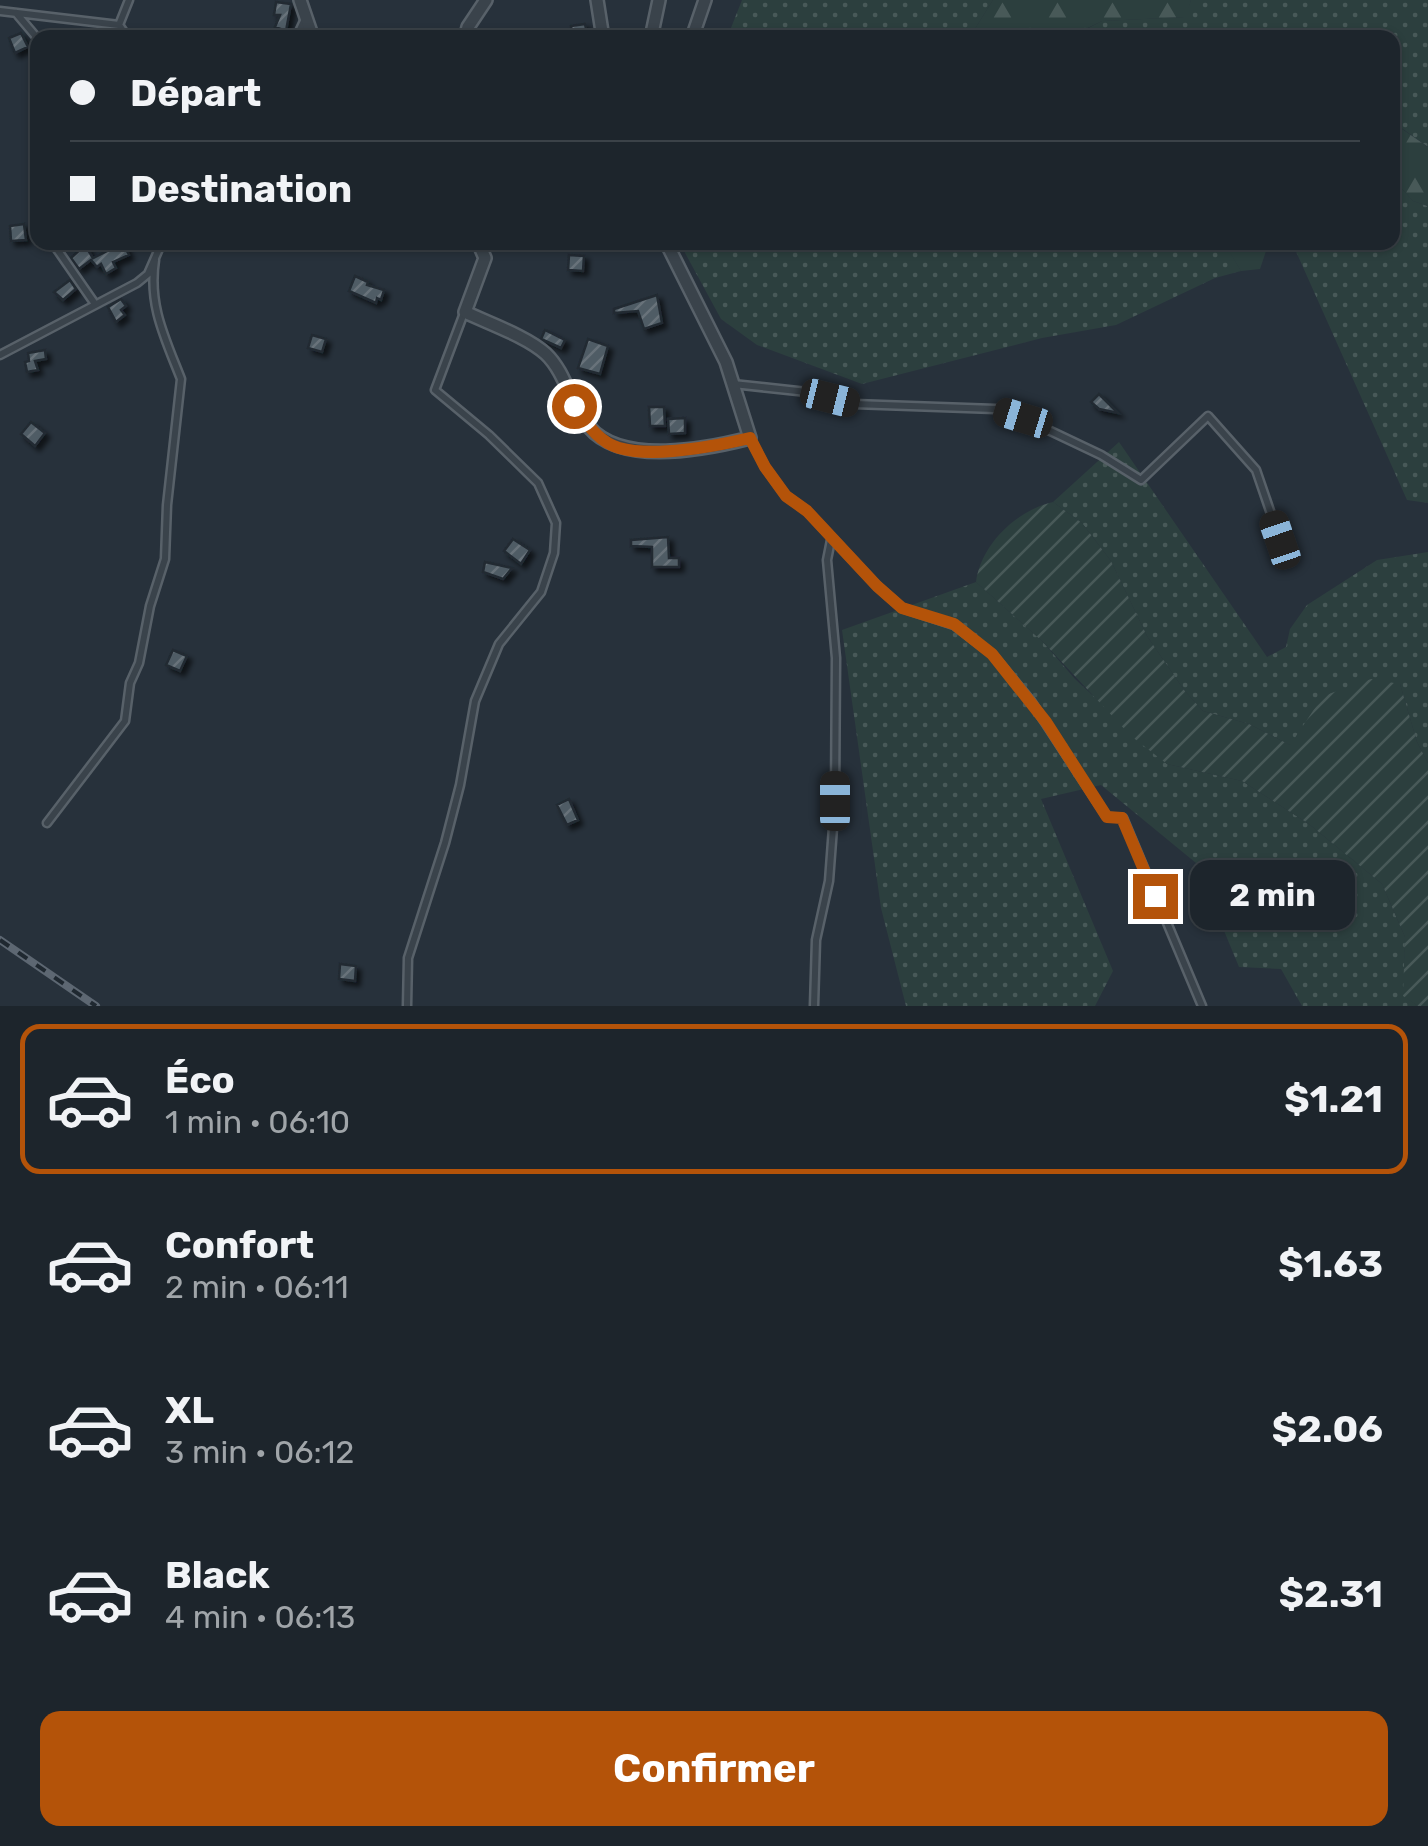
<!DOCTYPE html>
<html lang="fr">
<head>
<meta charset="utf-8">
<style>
  body { margin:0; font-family:Rubik,sans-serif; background:#2a3138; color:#f1f3f6; height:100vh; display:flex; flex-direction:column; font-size:38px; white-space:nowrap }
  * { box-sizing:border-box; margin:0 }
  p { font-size:32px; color:#a0a5a9 }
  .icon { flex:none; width:55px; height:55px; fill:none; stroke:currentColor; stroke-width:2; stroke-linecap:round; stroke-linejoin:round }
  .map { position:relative; height:1006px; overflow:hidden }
  .sheet { display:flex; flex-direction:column; background:#1d252c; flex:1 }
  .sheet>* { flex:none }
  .hud { position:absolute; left:30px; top:30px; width:1370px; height:220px; border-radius:20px; box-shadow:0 2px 8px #0004,0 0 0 2px #3b4248; display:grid; align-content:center; height:220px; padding:0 40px; background:#1d252c }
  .end { position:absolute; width:45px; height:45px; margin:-22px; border:12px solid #b45309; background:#fff; box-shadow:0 0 0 5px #fff }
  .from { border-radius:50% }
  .bubble { position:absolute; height:70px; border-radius:20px; background:#1d252c; box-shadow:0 2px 8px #0004,0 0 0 2px #3b4248; font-size:32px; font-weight:700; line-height:70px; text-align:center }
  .car { position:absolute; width:30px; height:60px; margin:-30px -15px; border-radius:12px; box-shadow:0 0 8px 2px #0007; background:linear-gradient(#222 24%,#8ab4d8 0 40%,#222 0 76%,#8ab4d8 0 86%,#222 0) }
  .hud b { display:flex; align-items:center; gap:35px; height:95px; font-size:38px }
  .hud b+b { border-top:2px solid #3b4248 }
  .hud i { width:25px; height:25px; background:#f1f3f6 }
  ul { padding:18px 0 0; list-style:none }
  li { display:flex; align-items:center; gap:30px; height:150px; margin:0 20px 15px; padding:0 20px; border:5px solid transparent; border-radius:20px }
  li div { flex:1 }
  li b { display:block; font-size:38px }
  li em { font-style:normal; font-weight:700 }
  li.active { border-color:#b45309 }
  li>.icon { width:90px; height:90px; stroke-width:1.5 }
  .primary-button { display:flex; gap:20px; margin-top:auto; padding:20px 40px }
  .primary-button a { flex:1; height:115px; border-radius:20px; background:#b45309; color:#fff; font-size:40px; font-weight:700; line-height:115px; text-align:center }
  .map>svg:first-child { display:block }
  .grass { fill:url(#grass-dots) }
  .forest { fill:url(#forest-firs) }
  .garden { fill:url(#garden-furrows) }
  .building { fill:url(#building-hatch); stroke:#212a32; stroke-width:2.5; filter:url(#shadow) }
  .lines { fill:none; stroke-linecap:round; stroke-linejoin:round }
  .lane-casing { stroke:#586169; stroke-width:11 }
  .street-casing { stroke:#586169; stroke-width:16 }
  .lane { stroke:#3a434b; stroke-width:6 }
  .street { stroke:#3a434b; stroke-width:11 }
  .rail-casing { stroke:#5d6772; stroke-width:8 }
  .rail { stroke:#1f2830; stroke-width:4; stroke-dasharray:11; stroke-linecap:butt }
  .route { stroke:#b45309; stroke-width:12 }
</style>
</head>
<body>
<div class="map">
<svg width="1428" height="1006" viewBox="0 0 1428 1006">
  <defs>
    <pattern id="grass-dots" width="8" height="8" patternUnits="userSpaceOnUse" patternTransform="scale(2.5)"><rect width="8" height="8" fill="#2c3f3e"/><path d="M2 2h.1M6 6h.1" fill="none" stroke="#485958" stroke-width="1.8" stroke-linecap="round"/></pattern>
    <pattern id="forest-firs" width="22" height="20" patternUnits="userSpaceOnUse" patternTransform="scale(2.5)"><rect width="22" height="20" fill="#2c3f3e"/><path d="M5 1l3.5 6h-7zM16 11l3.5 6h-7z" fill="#485958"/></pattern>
    <pattern id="garden-furrows" width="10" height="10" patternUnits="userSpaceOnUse" patternTransform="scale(2.5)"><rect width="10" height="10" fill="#2c3f3e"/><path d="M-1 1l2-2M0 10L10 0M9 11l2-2" fill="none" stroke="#485958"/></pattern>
    <pattern id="building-hatch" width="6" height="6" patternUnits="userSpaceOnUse" patternTransform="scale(2.5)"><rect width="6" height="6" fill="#505c65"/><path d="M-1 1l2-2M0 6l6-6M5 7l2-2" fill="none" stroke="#67727a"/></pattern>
    <filter id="shadow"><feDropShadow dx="4.5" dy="4.5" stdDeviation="2.5" flood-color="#0009"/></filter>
  </defs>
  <rect width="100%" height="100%" fill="#27313b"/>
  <!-- grass -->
  <path class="grass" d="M742,0H993L973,32L975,37L727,38Z
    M1191,0H1428V147L1393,122L1392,38H1069L1102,21L1185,17Z
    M1393,179L1413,201L1428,206V503L1407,500L1294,247L1266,251L1262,243L1392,242Z
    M689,242H1224L1241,271L1215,278L1116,325L1042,338L862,384L757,345L721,319L684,251Z
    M1119,442L1267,657L1286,647L1290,629L1307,605L1377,560L1428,552V763L1417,742L1400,684L1290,745L1249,724L1203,711L1184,690L1147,636L1111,561L1082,523L1053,502Z
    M976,582L1042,641L1075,679L1167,764L1242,781L1309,824L1382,884L1405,937L1404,996L1418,1006H1302L1281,969L1239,967L1196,863L1101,785L1041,799L1113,971L1095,1006H906L881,908L842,630Z"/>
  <!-- forest -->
  <path class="forest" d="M993,0H1191L1186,17L1102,21L1069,37H975L973,32Z
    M1392,122L1428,147V206L1413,201L1393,179Z
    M1224,243H1262L1266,251L1260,269L1241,271Z"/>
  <!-- garden -->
  <path class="garden" d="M1053,502L1082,523L1111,561L1147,636L1184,690L1203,711L1249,724L1290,745L1323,696L1371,679L1400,684L1417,742L1428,763V1006H1418L1403,996L1405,937L1382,884L1309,824L1242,781L1167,764L1131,736L1042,641L976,582C981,544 1017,510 1053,502Z"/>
  <!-- building -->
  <path class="building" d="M276,2L291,4L286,31L275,27L280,15H274Z
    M585,24L588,38H573L571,26Z
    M21,33L28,47L15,53L9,38Z
    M24,224L26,240L11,241L10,226Z
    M123,243L129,255L113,262L116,268L106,274L101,264L97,267L91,260L79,269L71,258L85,245L93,258Z
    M569,255L584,256L583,271L568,270Z
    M355,276L368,282L367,285L384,290L381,300L377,298L376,303L349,291Z
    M70,280L76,289L63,300L54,292Z
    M657,295L662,323L644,329L638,311L614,313V309Z
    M121,299L126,306L121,310L125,315L116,322L108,307Z
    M545,330L565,340L561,348L541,339Z
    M312,335L326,339L322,352L308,348Z
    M588,339L608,346L600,374L578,368Z
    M45,350L46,359L35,361L38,370L27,372L25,362L29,361L28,353Z
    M1099,394L1118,413L1099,409L1091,402Z
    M649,407H664L665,426H650Z
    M685,418V433L669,434L668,419Z
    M31,422L45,433L35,446L21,434Z
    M668,537L669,558H679V567H652V547L631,546V540Z
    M513,539L530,550L521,564L504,551Z
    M485,562L512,568L503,579L483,572Z
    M173,650L187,656L180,671L166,665Z
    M569,799L578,820L567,825L557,805Z
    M340,964L356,966L355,981L339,979Z"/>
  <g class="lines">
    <!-- lane casing -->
    <g class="lane-casing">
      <path id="lane" d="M0,11L119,25
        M16,13L38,39
        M119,25L129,0
        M119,25L128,38
        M296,38L304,21
        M38,207V215
        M52,242L95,304
        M0,355L137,283L148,274L162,242
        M733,384L807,392L854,404L995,409L1023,418L1101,455L1141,480L1208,416L1256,470L1280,540
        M750,438L765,467L786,496L807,511L877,586L902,608L954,625L992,654L1031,701L1107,817L1123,818L1202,1006
        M47,823L125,721L130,683L139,663L150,606L165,559L167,505L181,379C165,338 148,305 155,260
        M407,1006L408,958L445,843L460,785L475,701L499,644L541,592L554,553L556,523L538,483L489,435L435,390L464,313
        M814,1006L816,940L829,881L835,801L836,658L827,560L831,540"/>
    </g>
    <!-- street casing -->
    <g class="street-casing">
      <path id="street" d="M300,0L313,38
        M597,0L603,38
        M465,38L468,27L486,0
        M651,38L659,0
        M692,38L705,0
        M478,242L485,258L465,312C488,323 528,337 546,354C566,373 571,406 589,427C622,466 707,449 750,438L726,362L666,242"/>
    </g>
    <!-- lane -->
    <use href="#lane" class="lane"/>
    <!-- street -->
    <use href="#street" class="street"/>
    <!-- rail casing -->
    <g class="rail-casing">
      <path id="rail" d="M0,940L96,1006"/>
    </g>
    <!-- rail -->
    <use href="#rail" class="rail"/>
  </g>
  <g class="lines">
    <!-- route -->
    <path class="route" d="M574,406C586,422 598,442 619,448C654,458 716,446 750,438L765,467L786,496L807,511L877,586L902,608L954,624L992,654L1046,722L1107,817L1122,818L1155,896"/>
  </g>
</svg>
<i class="end from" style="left:574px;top:406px"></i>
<i class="end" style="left:1155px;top:896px"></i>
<div class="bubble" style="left:1190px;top:860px;width:165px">2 min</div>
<i class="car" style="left:830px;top:398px;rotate:104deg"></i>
<i class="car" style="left:1023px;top:418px;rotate:287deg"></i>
<i class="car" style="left:1280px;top:540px;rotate:341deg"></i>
<i class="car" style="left:835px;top:801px;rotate:0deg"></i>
<div class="hud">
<b><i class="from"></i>Départ</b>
<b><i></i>Destination</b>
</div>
</div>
<section class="sheet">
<ul>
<li class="active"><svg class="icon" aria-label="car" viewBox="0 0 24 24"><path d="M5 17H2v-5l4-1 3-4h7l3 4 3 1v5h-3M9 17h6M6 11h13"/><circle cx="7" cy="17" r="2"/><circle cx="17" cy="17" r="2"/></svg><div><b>Éco</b><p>1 min · 06:10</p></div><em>$1.21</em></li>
<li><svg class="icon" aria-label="car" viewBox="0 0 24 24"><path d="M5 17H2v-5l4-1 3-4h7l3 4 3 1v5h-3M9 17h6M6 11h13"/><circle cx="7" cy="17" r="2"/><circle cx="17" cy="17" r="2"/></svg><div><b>Confort</b><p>2 min · 06:11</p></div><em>$1.63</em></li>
<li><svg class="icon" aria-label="car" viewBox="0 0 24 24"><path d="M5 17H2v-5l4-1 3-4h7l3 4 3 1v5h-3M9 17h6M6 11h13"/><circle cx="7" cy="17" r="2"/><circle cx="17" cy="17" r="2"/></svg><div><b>XL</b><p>3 min · 06:12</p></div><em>$2.06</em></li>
<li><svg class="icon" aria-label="car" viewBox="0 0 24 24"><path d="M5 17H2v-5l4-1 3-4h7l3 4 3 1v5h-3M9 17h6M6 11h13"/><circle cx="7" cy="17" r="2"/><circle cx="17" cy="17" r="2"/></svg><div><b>Black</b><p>4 min · 06:13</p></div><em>$2.31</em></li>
</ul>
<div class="primary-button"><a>Confirmer</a></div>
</section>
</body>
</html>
